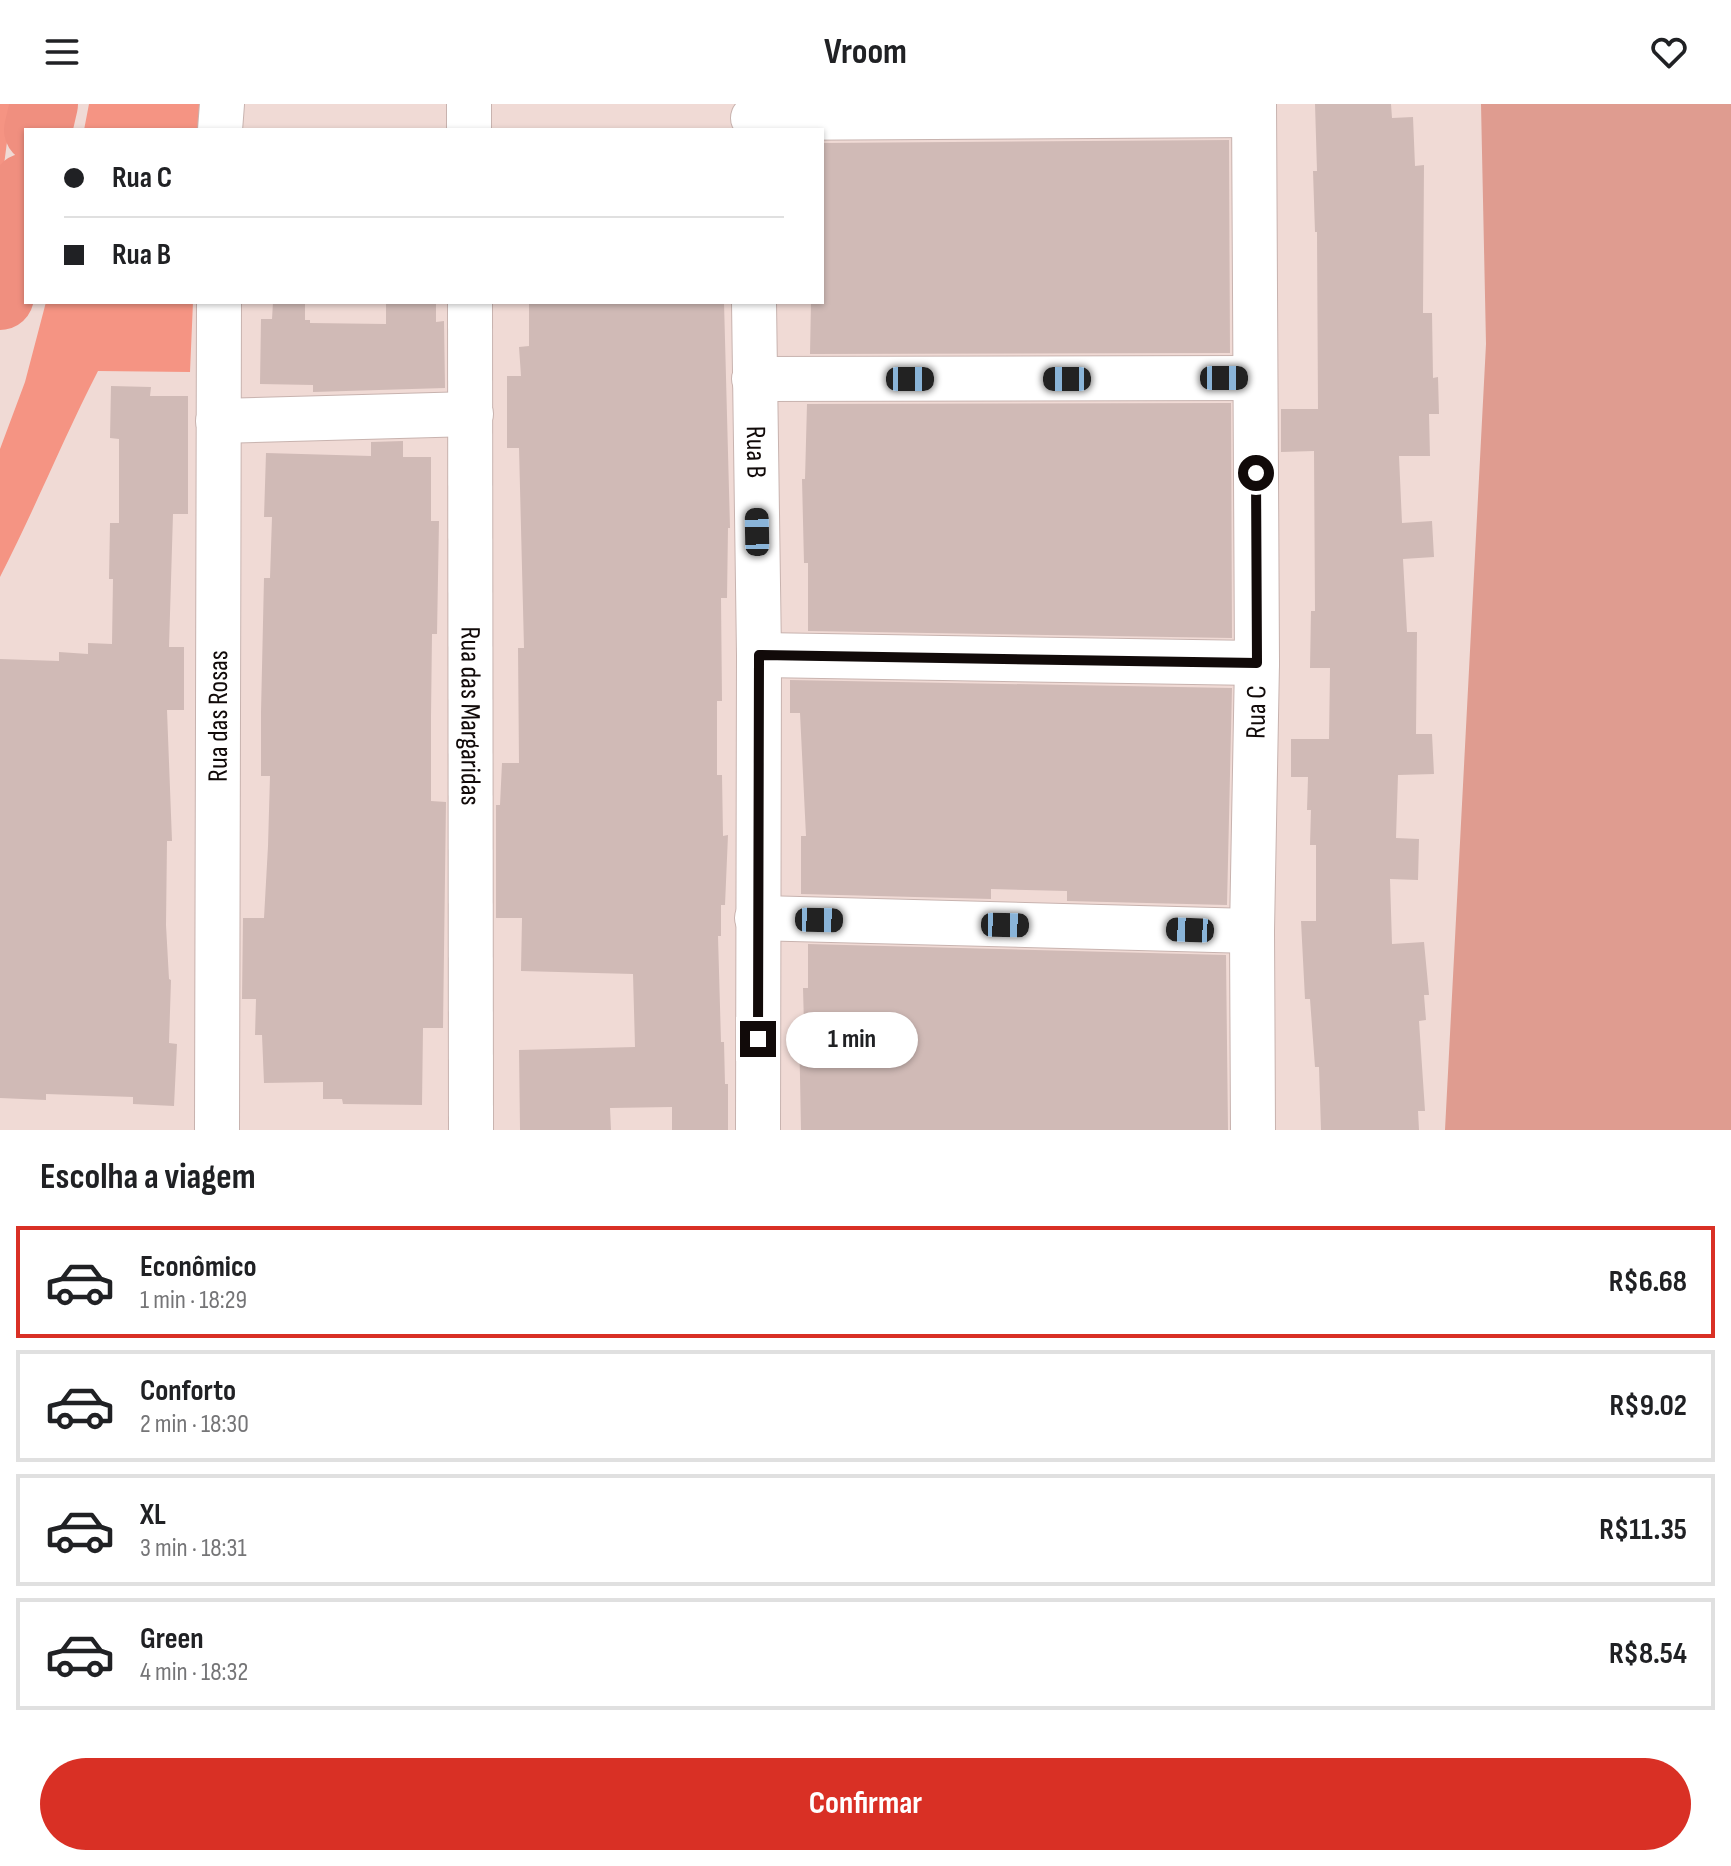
<!DOCTYPE html>
<html lang="pt">
<head>
<meta charset="utf-8">
<style>
  body { margin:0; font-family:"Sofia Sans Condensed",sans-serif; background:#f2f2f2; color:#202124; height:100vh; display:flex; flex-direction:column; font-size:30px; white-space:nowrap }
  * { box-sizing:border-box; margin:0 }
  p { font-size:26px; color:#757577 }
  .icon { flex:none; width:44px; height:44px; fill:none; stroke:currentColor; stroke-width:2; stroke-linecap:round; stroke-linejoin:round }
  .map { position:relative; height:1026px; overflow:hidden }
  .side { display:flex; flex-direction:column; background:#fff; flex:1 }
  .side>* { flex:none }
  .top-card { position:absolute; left:24px; top:24px; width:800px; height:176px; border-radius:0px; box-shadow:0 2px 6px #0004; display:grid; align-content:center; height:176px; padding:0 40px; background:#fff }
  .end { position:absolute; width:36px; height:36px; margin:-18px; border:10px solid #110a09; background:#fff; box-shadow:0 0 0 4px #fff }
  .from { border-radius:50% }
  .bubble { position:absolute; height:56px; border-radius:28px; background:#fff; box-shadow:0 2px 6px #0004; font-size:26px; font-weight:700; line-height:56px; text-align:center }
  .car { position:absolute; width:24px; height:48px; margin:-24px -12px; border-radius:10px; box-shadow:0 0 6px 2px #0007; background:linear-gradient(#222 24%,#8ab4d8 0 40%,#222 0 76%,#8ab4d8 0 86%,#222 0) }
  .top-card b { display:flex; align-items:center; gap:28px; height:76px; font-size:30px }
  .top-card b+b { border-top:2px solid #e0e0e0 }
  .top-card i { width:20px; height:20px; background:#202124 }
  ul { padding:0; list-style:none }
  li { display:flex; align-items:center; gap:24px; height:112px; margin:0 16px 12px; padding:0 24px; border:4px solid #e0e0e0; border-radius:0px }
  li div { flex:1 }
  li b { display:block; font-size:30px }
  li em { font-style:normal; font-weight:700 }
  li.current { border-color:#d93025 }
  li>.icon { width:72px; height:72px; stroke-width:1.5 }
  h2 { padding:0 40px; font-size:36px; line-height:96px }
  .button { display:flex; gap:16px; margin-top:auto; padding:16px 40px }
  .button a { flex:1; height:92px; border-radius:48px; background:#d93025; color:#fff; font-size:32px; font-weight:700; line-height:92px; text-align:center }
  header { display:flex; justify-content:space-between; align-items:center; height:104px; padding:0 40px; background:#fff; font-size:36px; font-weight:700 }
  .map>svg:first-child { display:block }
  .green { fill:#df9c90 }
  .forest { fill:#f59483 }
  .lines { fill:none; stroke-linecap:round; stroke-linejoin:round }
  .river { stroke:#f08f7f; stroke-width:68 }
  .building { fill:#d0bab6 }
  .minor-casing { stroke:#c8b3af; stroke-width:46 }
  .minor { stroke:#fff; stroke-width:44 }
  .route { stroke:#110a09; stroke-width:10 }
  .labels { text-anchor:middle; dominant-baseline:central; stroke-width:8; stroke-linejoin:round; paint-order:stroke }
  .street-label { font-size:28px; fill:#110a09; stroke:#fde7e2 }
</style>
</head>
<body>
<header><svg class="icon" aria-label="menu" viewBox="0 0 24 24"><path d="M4 6h16M4 12h16M4 18h16"/></svg>Vroom<svg class="icon" aria-label="heart" viewBox="0 0 24 24"><path d="M12 20l-8-8c-3-5 5-10 8-4 3-6 11-1 8 4z"/></svg></header>
<div class="map">
<svg width="1731" height="1026" viewBox="0 0 1731 1026">
  <rect width="100%" height="100%" fill="#f0dad5"/>
  <!-- green -->
  <path class="green" d="M1481,0H1731V1026H1445L1486,240Z"/>
  <!-- forest -->
  <path class="forest" d="M0,0H12L0,91Z
    M89,0H202L201,26H84Z
    M46,198H193L190,268L98,267C63,335 35,405 0,473V345L25,278Z"/>
  <g class="lines">
    <!-- river -->
    <path class="river" d="M38,26L44,0
      M0,192L26,83"/>
  </g>
  <!-- building -->
  <path class="building" d="M1315,0H1391L1392,14L1413,13L1415,62L1424,61L1423,209H1432L1433,274L1438,273L1439,310H1429L1430,352H1399L1402,419L1432,417L1434,453L1403,455L1407,528H1417L1416,630H1432L1434,670L1398,671L1396,734L1419,735L1418,776L1390,775L1392,840L1424,838L1429,891H1424L1426,916L1419,917L1425,1007H1418L1419,1026H1321L1319,963H1315L1310,895H1305L1301,817H1316V741H1310L1311,706H1307L1308,673H1291V635H1329L1330,564H1310L1311,507H1315L1314,347L1281,348V305H1318L1317,128H1315L1313,67H1317Z
    M1229,36L1230,249L810,250L811,198H822V39Z
    M273,198H305V216H310V219L386,220V198H436V218L444,217L445,284L313,288V281L260,280L261,215H272Z
    M529,198H724L730,424H728L727,494H721L722,597H717V671H722L723,732L728,731L725,801H721V832H718L721,938H724L725,980H728V1026H672V1003L610,1004L611,1026H520L519,946L635,943L633,870L521,867L522,814H496V701H500L502,659H519L518,544H524L519,344H507V272H521L519,243L529,242Z
    M111,282L151,283L150,292H188V410H173L169,543H184V606H167L172,737H167L166,821L169,875L171,876L169,939L177,940L174,1002L133,1000V993L46,990V996L0,994V555L59,557V548L88,550V539L112,540L113,475H109L110,419H119V335L110,334Z
    M1231,299L1232,534L808,527V459H804L802,375H805L807,300Z
    M403,337V353H431V417H439L437,530H432L431,612V697L446,698L443,924H423L422,1001L343,1000L342,995H323V978L264,979L262,931H255L256,895H242L243,814H264L268,742L270,672H261V608L264,474H270L272,413H264L266,349L371,352V338Z
    M790,576L1232,584L1227,801L1067,797V787L991,785V795L801,790V732H806L800,609H790Z
    M808,840L1226,851L1228,1026H801L799,921H804L803,884H808Z"/>
  <g class="lines">
    <!-- minor casing -->
    <g class="minor-casing">
      <g id="minor">
        <path d="M469,0V26"/>
        <path d="M753,14L1254,11"/>
        <path d="M220,26L222,0"/>
        <path id="s1" d="M470,198L471,1026"/>
        <path id="s2" d="M754,198L759,551L758,1026"/>
        <path d="M754,275L1255,274"/>
        <path d="M218,317L471,310"/>
        <path d="M759,551L1257,559"/>
        <path d="M757,814L1252,827"/>
        <path id="s3" d="M217,1026L219,198"/>
        <path id="s4" d="M1253,1026L1252,827L1257,559L1254,0"/>
      </g>
    </g>
    <!-- minor -->
    <use href="#minor" class="minor"/>
  </g>
  <g class="lines">
    <!-- route -->
    <path class="route" d="M758,935L759,551L1257,559L1256,369"/>
  </g>
  <g class="labels">
    <!-- street labels -->
    <g class="street-label">
      <text stroke="none"><textPath href="#s2" startOffset="150">Rua B</textPath></text>
      <text stroke="none"><textPath href="#s4" startOffset="418">Rua C</textPath></text>
      <text stroke="none"><textPath href="#s3" startOffset="414">Rua das Rosas</textPath></text>
      <text stroke="none"><textPath href="#s1" startOffset="414">Rua das Margaridas</textPath></text>
    </g>
  </g>
</svg>
<i class="end from" style="left:1256px;top:369px"></i>
<i class="end" style="left:758px;top:935px"></i>
<div class="bubble" style="left:786px;top:908px;width:132px">1 min</div>
<i class="car" style="left:1224px;top:274px;rotate:90deg"></i>
<i class="car" style="left:910px;top:275px;rotate:90deg"></i>
<i class="car" style="left:1067px;top:275px;rotate:270deg"></i>
<i class="car" style="left:757px;top:428px;rotate:359deg"></i>
<i class="car" style="left:819px;top:816px;rotate:91deg"></i>
<i class="car" style="left:1005px;top:821px;rotate:91deg"></i>
<i class="car" style="left:1190px;top:826px;rotate:272deg"></i>
<div class="top-card">
<b><i class="from"></i>Rua C</b>
<b><i></i>Rua B</b>
</div>
</div>
<section class="side">
<h2>Escolha a viagem</h2>
<ul>
<li class="current"><svg class="icon" aria-label="car" viewBox="0 0 24 24"><path d="M5 17H2v-5l4-1 3-4h7l3 4 3 1v5h-3M9 17h6M6 11h13"/><circle cx="7" cy="17" r="2"/><circle cx="17" cy="17" r="2"/></svg><div><b>Econômico</b><p>1 min · 18:29</p></div><em>R$6.68</em></li>
<li><svg class="icon" aria-label="car" viewBox="0 0 24 24"><path d="M5 17H2v-5l4-1 3-4h7l3 4 3 1v5h-3M9 17h6M6 11h13"/><circle cx="7" cy="17" r="2"/><circle cx="17" cy="17" r="2"/></svg><div><b>Conforto</b><p>2 min · 18:30</p></div><em>R$9.02</em></li>
<li><svg class="icon" aria-label="car" viewBox="0 0 24 24"><path d="M5 17H2v-5l4-1 3-4h7l3 4 3 1v5h-3M9 17h6M6 11h13"/><circle cx="7" cy="17" r="2"/><circle cx="17" cy="17" r="2"/></svg><div><b>XL</b><p>3 min · 18:31</p></div><em>R$11.35</em></li>
<li><svg class="icon" aria-label="car" viewBox="0 0 24 24"><path d="M5 17H2v-5l4-1 3-4h7l3 4 3 1v5h-3M9 17h6M6 11h13"/><circle cx="7" cy="17" r="2"/><circle cx="17" cy="17" r="2"/></svg><div><b>Green</b><p>4 min · 18:32</p></div><em>R$8.54</em></li>
</ul>
<div class="button"><a>Confirmar</a></div>
</section>
</body>
</html>
